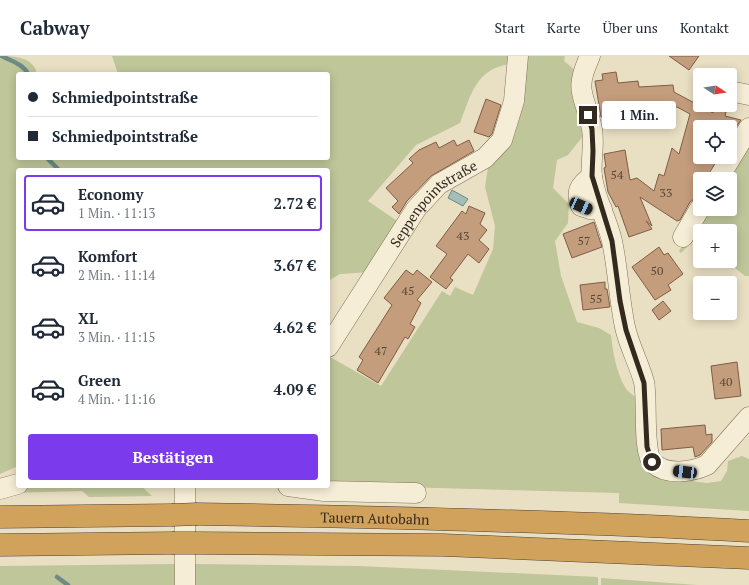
<!DOCTYPE html>
<html lang="de">
<head>
<meta charset="utf-8">
<style>
  body { margin:0; font-family:"PT Serif",serif; background:#f2f2f3; color:#1f2937; height:100vh; display:flex; flex-direction:column; font-size:15px; white-space:nowrap }
  * { box-sizing:border-box; margin:0 }
  p { font-size:13px; color:#747a83 }
  .icon { flex:none; width:22px; height:22px; fill:none; stroke:currentColor; stroke-width:2; stroke-linecap:round; stroke-linejoin:round }
  .map { position:relative; flex:1; overflow:hidden }
  .drawer { position:absolute; left:16px; top:112px; width:314px; height:320px; display:flex; flex-direction:column; background:#fff; border-radius:4px; box-shadow:0 2px 10px #0003 }
  .drawer>* { flex:none }
  .guide { position:absolute; left:16px; top:16px; width:314px; height:88px; border-radius:4px; box-shadow:0 2px 10px #0003; display:grid; align-content:center; height:88px; padding:0 12px; background:#fff }
  .needle { width:26px; rotate:102deg }
  .buttons { position:absolute; left:693px; top:12px; display:grid; gap:8px }
  .buttons a { display:grid; place-items:center; width:44px; height:44px; border-radius:4px; background:#fff; box-shadow:0 2px 10px #0003; font-size:20px }
  .end { position:absolute; width:18px; height:18px; margin:-9px; border:5px solid #33291f; background:#fff; box-shadow:0 0 0 2px #fff }
  .from { border-radius:50% }
  .bubble { position:absolute; height:28px; border-radius:4px; background:#fff; box-shadow:0 2px 10px #0003; font-size:13px; font-weight:700; line-height:28px; text-align:center }
  .car { position:absolute; width:12px; height:24px; margin:-12px -6px; border-radius:5px; box-shadow:0 0 3px 1px #0007; background:linear-gradient(#222 24%,#8ab4d8 0 40%,#222 0 76%,#8ab4d8 0 86%,#222 0) }
  .guide b { display:flex; align-items:center; gap:14px; height:38px; font-size:15px }
  .guide b+b { border-top:1px solid #e0e1e3 }
  .guide i { width:10px; height:10px; background:#1f2937 }
  ul { padding:7px 0 0; list-style:none }
  li { display:flex; align-items:center; gap:12px; height:56px; margin:0 8px 6px; padding:0 4px; border:2px solid transparent; border-radius:4px }
  li div { flex:1 }
  li b { display:block; font-size:15px }
  li em { font-style:normal; font-weight:700 }
  li.active { border-color:#7c3aed }
  li>.icon { width:36px; height:36px; stroke-width:1.5 }
  .primary-button { display:flex; gap:8px; margin-top:auto; padding:8px 12px }
  .primary-button a { flex:1; height:46px; border-radius:4px; background:#7c3aed; color:#fff; font-size:16px; font-weight:700; line-height:46px; text-align:center }
  header { display:flex; align-items:center; gap:24px; box-sizing:border-box; height:56px; padding:0 20px; background:#fff; border-bottom:1px solid #e0e1e3 }
  header strong { font-size:19px }
  nav { display:flex; gap:22px; margin-inline-start:auto; font-size:14px }
  .map>svg:first-child { display:block }
  .green { fill:#bfc699 }
  .water { fill:#a5bdb7; stroke:#6d8a84 }
  .lines { fill:none; stroke-linecap:round; stroke-linejoin:round }
  .stream { stroke:#6d8a84; stroke-width:4.5 }
  .building { fill:#c49d7d; stroke:#7f5d44 }
  .minor-casing { stroke:#82725c; stroke-width:21 }
  .highway-casing { stroke:#504030; stroke-width:23 }
  .minor { stroke:#f5edd6; stroke-width:20 }
  .highway { stroke:#d1a25c; stroke-width:22 }
  .highway-bridge-casing { stroke:#504030; stroke-width:23; stroke-linecap:butt }
  .highway-bridge { stroke:#d1a25c; stroke-width:22 }
  .route { stroke:#33291f; stroke-width:5 }
  .labels { text-anchor:middle; dominant-baseline:central; stroke-width:3; stroke-linejoin:round; paint-order:stroke }
  .number-label { font-size:12px; fill:#574636 }
  .street-label { font-size:14px; fill:#33291f; stroke:#f2ead2 }
</style>
</head>
<body>
<header>
<strong>Cabway</strong>
<nav><a>Start</a><a>Karte</a><a>Über uns</a><a>Kontakt</a></nav>
</header>
<div class="map">
<svg width="749" height="529" viewBox="0 0 749 529">
  <rect width="100%" height="100%" fill="#e9dfc3"/>
  <!-- green -->
  <path class="green" d="M0,0C14,0 34,1 37,18H18V102H328V18H118L112,0H512L511,8C476,12 471,39 460,67L416,89L368,145L400,167L370,216L340,218L328,225V114H18V410L0,418Z
    M524,0H565L564,5L577,16L583,80L568,99L557,104L553,132L569,148L568,167L555,185L561,220L577,266L599,272L611,279C613,297 616,315 625,331C627,336 633,338 636,342C645,364 640,391 645,415L657,421L707,427L721,425L727,415L728,405L742,400L749,403V455L619,447V437L328,429V303L330,301L381,330L442,235L450,240L455,231L473,239L493,193L495,170L485,131L489,105Z
    M749,82V220H745L726,205H730V175H700V184L697,181L681,197L679,195L705,153H730V123H724Z
    M30,430H141L152,440L89,441L82,435L6,437Z
    M177,508V529H0V510Z
    M194,508L359,510L598,521V529H194Z
    M601,522L697,529H601Z"/>
  <!-- water -->
  <path class="water" d="M452,134L468,143L463,150L448,142Z"/>
  <g class="lines">
    <!-- stream -->
    <path class="stream" d="M2,0C11,5 23,8 28,18
      M47,102L59,114
      M57,521L68,529"/>
  </g>
  <!-- building -->
  <path class="building" d="M669,0H699L689,14Z
    M616,16L618,27L638,25L639,31L673,29L674,36L713,57L714,53L726,56L725,60L741,64L736,71H700V101H718L707,123H700V141L695,142L690,146L680,164L677,165L640,141L652,170L646,165L652,173L629,181L618,150L616,151L608,136L604,112L606,111L604,98L625,94L630,124L637,122L654,135L659,118L664,120L672,92L679,98L690,58L677,51L618,56L619,58L601,61L595,25L603,24L602,18Z
    M486,43L501,49L492,78L489,81L474,76Z
    M454,84L457,90L469,84L474,95L431,120L407,145L399,158L392,151L398,145L386,132L413,107L409,103L419,94L436,86L439,92Z
    M469,150L485,157L480,168L487,174L479,184L489,193L479,207L468,198L450,222L453,224L446,233L430,221L447,198L436,190L462,155L466,158Z
    M594,166L602,191L572,202L563,178Z
    M659,191L664,199L668,197L683,218L668,229L671,234L655,244L632,211Z
    M406,214L413,219L417,214L432,226L417,244L421,247L410,268L415,271L408,283L405,281L378,327L357,314L363,304L359,301L392,249L384,242Z
    M605,226V233H607L610,251L583,254L580,229Z
    M663,245L671,255L659,264L652,254Z
    M737,306L741,340L715,343L711,310Z
    M705,369L706,379L712,378V386L700,399L695,401L693,391L662,394L661,373Z"/>
  <g class="lines">
    <!-- minor casing -->
    <g class="minor-casing">
      <g id="minor">
        <path d="M590,0C573,37 585,38 592,73C595,89 590,105 592,121C595,143 607,163 612,185C618,213 619,243 625,271C629,290 639,307 644,326C648,344 642,395 653,407C667,420 692,416 707,409L749,361"/>
        <path d="M730,35L749,39"/>
        <path d="M592,120C580,129 575,135 581,150L590,153H602"/>
        <path d="M718,123L749,72"/>
        <path d="M683,181L700,152"/>
        <path id="s1" d="M328,291L416,153L439,128L485,102L502,84L514,45L518,0"/>
        <path d="M288,430L324,435L416,437"/>
        <path d="M0,433L18,428"/>
        <path d="M185,529V430"/>
      </g>
    </g>
    <!-- highway casing -->
    <g class="highway-casing">
      <g id="highway">
        <path id="s2" d="M197,458C381,461 565,465 749,475"/>
        <path d="M0,461L172,459"/>
        <path d="M196,487L443,489L749,502"/>
        <path d="M0,489L172,487"/>
      </g>
    </g>
    <!-- minor -->
    <use href="#minor" class="minor"/>
    <!-- highway -->
    <use href="#highway" class="highway"/>
    <!-- highway-bridge casing -->
    <g class="highway-bridge-casing">
      <path id="highway-bridge" d="M172,459L197,458
        M172,487H196"/>
    </g>
    <!-- highway-bridge -->
    <use href="#highway-bridge" class="highway-bridge"/>
  </g>
  <g class="lines">
    <!-- route -->
    <path class="route" d="M588,59L592,73L593,95L592,120L612,185L620,245L626,274L644,327L647,391L652,406"/>
  </g>
  <g class="labels">
    <!-- number labels -->
    <g class="number-label">
      <text x="617" y="118">54</text>
      <text x="666" y="136">33</text>
      <text x="463" y="179">43</text>
      <text x="584" y="184">57</text>
      <text x="657" y="214">50</text>
      <text x="408" y="234">45</text>
      <text x="596" y="242">55</text>
      <text x="381" y="294">47</text>
      <text x="726" y="325">40</text>
    </g>
    <!-- street labels -->
    <g class="street-label">
      <text stroke="none"><textPath href="#s1" startOffset="180">Seppenpointstraße</textPath></text>
      <text stroke="none"><textPath href="#s2" startOffset="178">Tauern Autobahn</textPath></text>
    </g>
  </g>
</svg>
<div class="buttons">
<a><svg class="needle" viewBox="-14 -14 28 28"><path d="M0-13l5 13h-10z" fill="#e53935"/><path d="M0 13l5-13h-10z" fill="#747a83"/></svg></a>
<a><svg class="icon" aria-label="locate" viewBox="0 0 24 24"><circle cx="12" cy="12" r="6"/><path d="M12 2v4M12 18v4M2 12h4M18 12h4"/></svg></a>
<a><svg class="icon" aria-label="layers" viewBox="0 0 24 24"><path d="M12 4l9 5-9 5-9-5zM3 14l9 5 9-5"/></svg></a>
<a>+</a>
<a>−</a>
</div>
<i class="end from" style="left:652px;top:406px"></i>
<i class="end" style="left:588px;top:59px"></i>
<div class="bubble" style="left:602px;top:45px;width:74px">1 Min.</div>
<i class="car" style="left:581px;top:150px;rotate:114deg"></i>
<i class="car" style="left:685px;top:416px;rotate:277deg"></i>
<div class="guide">
<b><i class="from"></i>Schmiedpointstraße</b>
<b><i></i>Schmiedpointstraße</b>
</div>
<section class="drawer">
<ul>
<li class="active"><svg class="icon" aria-label="car" viewBox="0 0 24 24"><path d="M5 17H2v-5l4-1 3-4h7l3 4 3 1v5h-3M9 17h6M6 11h13"/><circle cx="7" cy="17" r="2"/><circle cx="17" cy="17" r="2"/></svg><div><b>Economy</b><p>1 Min. · 11:13</p></div><em>2.72 €</em></li>
<li><svg class="icon" aria-label="car" viewBox="0 0 24 24"><path d="M5 17H2v-5l4-1 3-4h7l3 4 3 1v5h-3M9 17h6M6 11h13"/><circle cx="7" cy="17" r="2"/><circle cx="17" cy="17" r="2"/></svg><div><b>Komfort</b><p>2 Min. · 11:14</p></div><em>3.67 €</em></li>
<li><svg class="icon" aria-label="car" viewBox="0 0 24 24"><path d="M5 17H2v-5l4-1 3-4h7l3 4 3 1v5h-3M9 17h6M6 11h13"/><circle cx="7" cy="17" r="2"/><circle cx="17" cy="17" r="2"/></svg><div><b>XL</b><p>3 Min. · 11:15</p></div><em>4.62 €</em></li>
<li><svg class="icon" aria-label="car" viewBox="0 0 24 24"><path d="M5 17H2v-5l4-1 3-4h7l3 4 3 1v5h-3M9 17h6M6 11h13"/><circle cx="7" cy="17" r="2"/><circle cx="17" cy="17" r="2"/></svg><div><b>Green</b><p>4 Min. · 11:16</p></div><em>4.09 €</em></li>
</ul>
<div class="primary-button"><a>Bestätigen</a></div>
</section>
</div>
</body>
</html>
